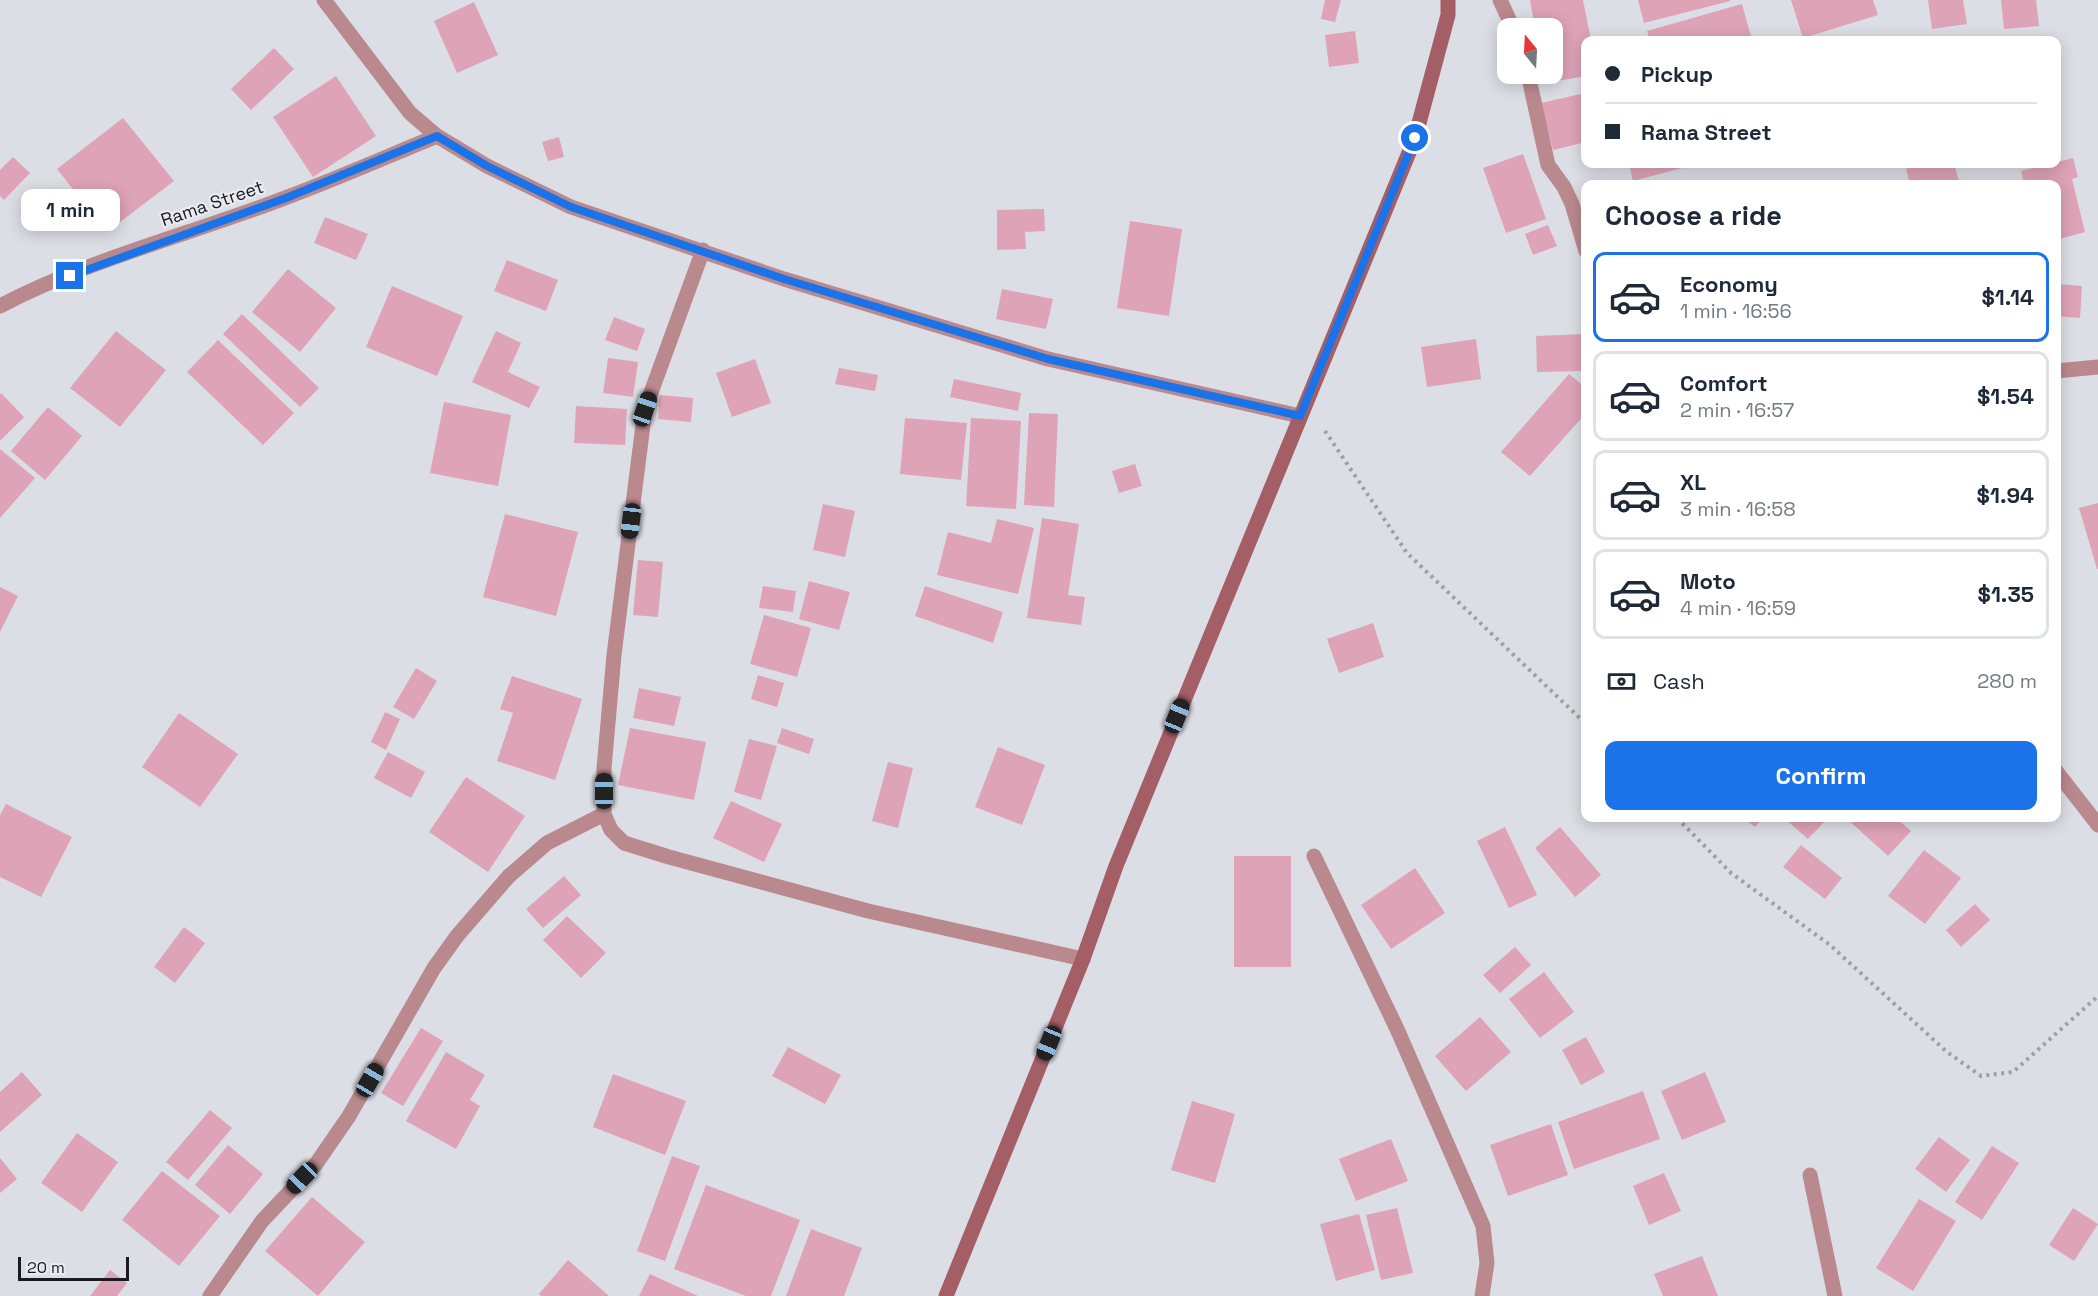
<!DOCTYPE html>
<html lang="en">
<head>
<meta charset="utf-8">
<style>
  body { margin:0; font-family:"Space Grotesk",sans-serif; background:#f2f2f3; color:#1f2937; height:100vh; display:flex; flex-direction:column; font-size:22px; white-space:nowrap }
  * { box-sizing:border-box; margin:0 }
  p { font-size:20px; color:#747a83 }
  .icon { flex:none; width:33px; height:33px; fill:none; stroke:currentColor; stroke-width:2; stroke-linecap:round; stroke-linejoin:round }
  .map { position:relative; flex:1; overflow:hidden }
  .side { position:absolute; left:1581px; top:180px; width:480px; height:642px; display:flex; flex-direction:column; background:#fff; border-radius:12px; box-shadow:0 3px 15px #0003 }
  .side>* { flex:none }
  .hud { position:absolute; left:1581px; top:36px; width:480px; height:132px; border-radius:12px; box-shadow:0 3px 15px #0003; display:grid; align-content:center; height:132px; padding:0 24px; background:#fff }
  .needle { width:39px; rotate:342deg }
  .fabs { position:absolute; left:1497px; top:18px; display:grid; gap:12px }
  .fabs a { display:grid; place-items:center; width:66px; height:66px; border-radius:12px; background:#fff; box-shadow:0 3px 15px #0003; font-size:30px }
  .scale { position:absolute; left:18px; bottom:15px; width:111px; box-sizing:border-box; padding-left:6px; border:3px solid #1b1b1e; border-top:0; font-size:16px; line-height:21px; white-space:nowrap; color:#1b1b1e; -webkit-text-stroke:4px #e9ebf2; paint-order:stroke }
  .end { position:absolute; width:27px; height:27px; margin:-14px; border:8px solid #1a73e8; background:#fff; box-shadow:0 0 0 3px #fff }
  .from { border-radius:50% }
  .bubble { position:absolute; height:42px; border-radius:12px; background:#fff; box-shadow:0 3px 15px #0003; font-size:20px; font-weight:700; line-height:42px; text-align:center }
  .car { position:absolute; width:18px; height:36px; margin:-18px -9px; border-radius:8px; box-shadow:0 0 4px 2px #0007; background:linear-gradient(#222 24%,#8ab4d8 0 40%,#222 0 76%,#8ab4d8 0 86%,#222 0) }
  .hud b { display:flex; align-items:center; gap:21px; height:57px; font-size:22px }
  .hud b+b { border-top:2px solid #e0e1e3 }
  .hud i { width:15px; height:15px; background:#1f2937 }
  ul { padding:0; list-style:none }
  li { display:flex; align-items:center; gap:18px; height:90px; margin:0 12px 9px; padding:0 12px; border:3px solid #e0e1e3; border-radius:12px }
  li div { flex:1 }
  li b { display:block; font-size:22px }
  li em { font-style:normal; font-weight:700 }
  li.selected { border-color:#1a73e8 }
  li>.icon { width:54px; height:54px; stroke-width:1.5 }
  h2 { padding:0 24px; font-size:27px; line-height:72px }
  .pay { display:flex; align-items:center; gap:15px; height:66px; padding:0 24px; font-size:22px }
  .pay p { margin-inline-start:auto }
  .button { display:flex; gap:12px; margin-top:auto; padding:12px 24px }
  .button a { flex:1; height:69px; border-radius:12px; background:#1a73e8; color:#fff; font-size:24px; font-weight:700; line-height:69px; text-align:center }
  .map>svg:first-child { display:block }
  .building { fill:#dea3b7 }
  .lines { fill:none; stroke-linecap:round; stroke-linejoin:round }
  .path { stroke:#9e9fa5; stroke-width:4; stroke-dasharray:3 4.5; stroke-linecap:butt }
  .street { stroke:#ba898d; stroke-width:15 }
  .secondary { stroke:#a45e66; stroke-width:15 }
  .route { stroke:#1a73e8; stroke-width:8 }
  .labels { text-anchor:middle; dominant-baseline:central; stroke-width:4.5; stroke-linejoin:round; paint-order:stroke }
  .street-label { font-size:18px; fill:#1b1b1e; stroke:#e9ebf2 }
</style>
</head>
<body>
<div class="map">
<svg width="2098" height="1296" viewBox="0 0 2098 1296">
  <rect width="100%" height="100%" fill="#dcdee5"/>
  <!-- building -->
  <path class="building" d="M1325,0H1341L1335,22L1321,19Z
    M1530,0H1583L1591,40H1586V76L1545,83L1543,74H1552V28H1535Z
    M1638,0H1730V1L1644,23Z
    M1791,0H1873L1878,15L1803,38Z
    M1928,0H1963L1967,24L1932,29Z
    M2001,0H2036L2039,26L2004,29Z
    M474,2L498,55L457,73L434,21Z
    M1742,4L1752,40H1650L1647,31Z
    M1355,31L1359,63L1329,67L1325,35Z
    M274,48L294,69L251,110L231,89Z
    M336,76L376,136L313,177L273,117Z
    M1585,93L1586,142L1553,150L1541,103Z
    M2056,112L2061,140L2056,141Z
    M123,118L174,181L107,232L57,169Z
    M559,137L564,157L548,161L542,142Z
    M1523,154L1546,219L1506,233L1483,168Z
    M13,157L30,173L4,200L0,196V170Z
    M2073,158L2078,177L2072,179L2085,232L2056,240V184H2024L2021,171Z
    M1629,164H1697L1633,181Z
    M1924,164H1954L1960,184H1910L1906,169Z
    M1044,209L1045,231L1025,232L1026,249L997,250V210Z
    M325,217L368,234L356,260L314,243Z
    M1130,221L1182,229L1169,316L1117,308Z
    M1548,225L1557,246L1533,255L1525,234Z
    M507,260L558,280L546,311L494,291Z
    M288,269L336,308L300,352L252,312Z
    M2056,284L2082,286L2080,318L2056,316Z
    M392,286L463,316L437,376L366,347Z
    M1002,289L1053,299L1046,329L996,319Z
    M242,314L319,388L300,407L223,334Z
    M614,317L645,329L637,351L605,340Z
    M116,331L166,370L120,427L70,388Z
    M496,331L521,343L508,372L540,387L529,408L472,382Z
    M1586,334V371L1537,372L1536,336Z
    M1476,339L1481,379L1427,387L1421,347Z
    M218,340L294,413L263,445L187,372Z
    M608,358L638,362L633,397L603,393Z
    M755,359L771,403L732,417L716,373Z
    M839,368L878,375L875,391L835,384Z
    M1569,374L1586,388V413L1530,476L1501,452Z
    M954,379L1021,393L1018,411L950,397Z
    M1,393L24,417L0,441V395Z
    M660,395L693,398L691,422L658,419Z
    M444,402L511,415L498,486L430,473Z
    M576,406L627,409L625,445L574,443Z
    M48,407L82,436L45,480L11,451Z
    M1029,413L1058,414L1054,507L1024,505Z
    M905,418L967,423L961,480L900,474Z
    M971,418L1021,421L1016,509L966,506Z
    M0,449L35,478L0,518Z
    M1135,464L1142,486L1119,493L1112,471Z
    M2098,503V569H2097L2079,508Z
    M823,504L855,511L845,557L813,550Z
    M505,514L578,532L556,616L483,597Z
    M1042,518L1079,524L1068,595L1085,597L1081,625L1027,618Z
    M997,519L1034,528L1018,594L937,575L948,532L991,543Z
    M638,560L663,562L658,617L633,615Z
    M809,581L850,592L839,630L799,619Z
    M763,586L796,591L793,612L759,608Z
    M925,586L1003,612L993,643L915,616Z
    M0,587L18,596L0,632Z
    M764,615L811,628L797,677L750,664Z
    M1373,623L1384,657L1339,673L1327,639Z
    M416,668L437,681L414,719L393,707Z
    M758,675L784,683L777,707L751,699Z
    M512,676L582,699L555,780L497,761L513,713L500,709Z
    M639,688L681,697L674,726L633,718Z
    M385,712L400,719L386,750L371,742Z
    M179,713L238,754L200,807L142,767Z
    M630,728L706,742L694,800L618,785Z
    M782,728L814,739L809,754L777,743Z
    M749,739L777,746L761,800L734,792Z
    M998,747L1045,765L1022,825L975,807Z
    M388,752L425,772L411,798L374,778Z
    M888,762L913,768L898,828L872,821Z
    M466,777L525,816L488,872L429,832Z
    M731,801L782,824L764,862L713,838Z
    M6,804L72,837L41,897L0,877V815Z
    M1743,818H1763L1755,827Z
    M1784,818H1828L1808,839Z
    M1846,818H1896L1911,831L1888,856Z
    M1505,827L1537,895L1509,908L1477,841Z
    M1560,827L1601,875L1575,897L1535,848Z
    M1801,845L1842,878L1825,899L1783,867Z
    M1924,850L1961,878L1925,924L1888,896Z
    M1234,856H1291V967H1234Z
    M1415,868L1445,913L1391,949L1361,905Z
    M564,876L581,895L543,928L526,909Z
    M1975,904L1990,920L1961,947L1946,930Z
    M567,916L606,953L581,978L543,940Z
    M184,927L205,943L175,983L154,967Z
    M1515,947L1531,965L1500,993L1483,975Z
    M1544,972L1574,1012L1540,1038L1509,999Z
    M1480,1017L1511,1052L1466,1091L1435,1056Z
    M421,1028L443,1041L403,1106L381,1093Z
    M1586,1037L1605,1072L1581,1085L1562,1050Z
    M788,1047L841,1075L825,1104L772,1076Z
    M446,1052L485,1075L470,1100L480,1106L456,1149L406,1121Z
    M22,1072L42,1095L0,1132V1092Z
    M1705,1072L1726,1122L1682,1140L1661,1091Z
    M613,1074L686,1101L665,1155L593,1127Z
    M1643,1091L1660,1139L1574,1169L1558,1122Z
    M1192,1101L1235,1114L1215,1183L1171,1170Z
    M210,1110L232,1128L188,1180L166,1162Z
    M1551,1124L1568,1175L1508,1196L1490,1145Z
    M77,1133L118,1162L82,1212L41,1183Z
    M1939,1137L1970,1160L1946,1192L1915,1169Z
    M1391,1139L1408,1181L1356,1201L1339,1159Z
    M228,1145L263,1174L230,1214L195,1185Z
    M1992,1146L2019,1163L1982,1220L1955,1202Z
    M672,1156L700,1166L665,1261L637,1251Z
    M0,1158L17,1179L0,1193Z
    M162,1171L220,1216L179,1266L122,1220Z
    M1664,1173L1681,1211L1649,1225L1633,1186Z
    M706,1185L800,1220L771,1296H746L674,1269Z
    M312,1197L365,1242L318,1296L265,1251Z
    M1919,1199L1956,1221L1913,1291L1876,1268Z
    M1397,1208L1413,1273L1381,1280L1366,1215Z
    M2073,1208L2098,1224L2074,1261L2049,1245Z
    M1359,1214L1375,1270L1336,1281L1320,1224Z
    M811,1229L862,1248L844,1296H786Z
    M1702,1256L1718,1296H1663L1654,1274Z
    M568,1260L609,1296H541L539,1294Z
    M110,1270L127,1283L117,1296H90Z
    M650,1274L698,1296H639Z"/>
  <g class="lines">
    <!-- path -->
    <path class="path" d="M1325,431L1407,553L1586,724
      M1677,818L1731,873L1830,945L1947,1052L1981,1076L2013,1072L2098,996"/>
    <!-- street -->
    <path class="street" d="M324,0L410,113L437,136L487,166L571,207L784,279L1048,359L1300,416
      M1500,0L1513,28
      M1528,74L1548,165L1564,187L1572,204L1586,251
      M703,250L645,409L614,655L604,768V814L611,830L624,843L669,857L868,911L1083,959
      M0,306C90,259 191,234 285,198C336,179 386,157 437,136
      M2056,371L2098,367
      M2056,771L2098,825
      M1314,856L1397,1029L1483,1226L1487,1263L1482,1296
      M1810,1175L1835,1296
      M210,1296L262,1221L316,1164L349,1116L434,968L457,936L509,876L547,843L604,814"/>
    <!-- secondary -->
    <path class="secondary" d="M946,1296L1083,959L1116,866L1415,138L1448,15V0"/>
  </g>
  <g class="lines">
    <!-- route -->
    <path class="route" d="M70,276L286,198L437,136L487,166L571,207L784,279L1048,359L1300,416L1415,138"/>
  </g>
  <g class="labels">
    <!-- street labels -->
    <g class="street-label">
      <text transform="translate(212 203) rotate(-19)">Rama Street</text>
    </g>
  </g>
</svg>
<div class="fabs">
<a><svg class="needle" viewBox="-14 -14 28 28"><path d="M0-13l5 13h-10z" fill="#e53935"/><path d="M0 13l5-13h-10z" fill="#747a83"/></svg></a>
</div>
<div class="scale">20 m</div>
<i class="end from" style="left:1415px;top:138px"></i>
<i class="end" style="left:70px;top:276px"></i>
<div class="bubble" style="left:21px;top:189px;width:99px">1 min</div>
<i class="car" style="left:645px;top:409px;rotate:19deg"></i>
<i class="car" style="left:631px;top:521px;rotate:187deg"></i>
<i class="car" style="left:1177px;top:716px;rotate:22deg"></i>
<i class="car" style="left:604px;top:791px;rotate:0deg"></i>
<i class="car" style="left:1049px;top:1043px;rotate:202deg"></i>
<i class="car" style="left:370px;top:1080px;rotate:30deg"></i>
<i class="car" style="left:302px;top:1178px;rotate:224deg"></i>
<div class="hud">
<b><i class="from"></i>Pickup</b>
<b><i></i>Rama Street</b>
</div>
<section class="side">
<h2>Choose a ride</h2>
<ul>
<li class="selected"><svg class="icon" aria-label="car" viewBox="0 0 24 24"><path d="M5 17H2v-5l4-1 3-4h7l3 4 3 1v5h-3M9 17h6M6 11h13"/><circle cx="7" cy="17" r="2"/><circle cx="17" cy="17" r="2"/></svg><div><b>Economy</b><p>1 min · 16:56</p></div><em>$1.14</em></li>
<li><svg class="icon" aria-label="car" viewBox="0 0 24 24"><path d="M5 17H2v-5l4-1 3-4h7l3 4 3 1v5h-3M9 17h6M6 11h13"/><circle cx="7" cy="17" r="2"/><circle cx="17" cy="17" r="2"/></svg><div><b>Comfort</b><p>2 min · 16:57</p></div><em>$1.54</em></li>
<li><svg class="icon" aria-label="car" viewBox="0 0 24 24"><path d="M5 17H2v-5l4-1 3-4h7l3 4 3 1v5h-3M9 17h6M6 11h13"/><circle cx="7" cy="17" r="2"/><circle cx="17" cy="17" r="2"/></svg><div><b>XL</b><p>3 min · 16:58</p></div><em>$1.94</em></li>
<li><svg class="icon" aria-label="car" viewBox="0 0 24 24"><path d="M5 17H2v-5l4-1 3-4h7l3 4 3 1v5h-3M9 17h6M6 11h13"/><circle cx="7" cy="17" r="2"/><circle cx="17" cy="17" r="2"/></svg><div><b>Moto</b><p>4 min · 16:59</p></div><em>$1.35</em></li>
</ul>
<div class="pay"><svg class="icon" aria-label="cash" viewBox="0 0 24 24"><path d="M3 7h18v10H3z"/><circle cx="12" cy="12" r="2"/></svg>Cash<p>280 m</p></div>
<div class="button"><a>Confirm</a></div>
</section>
</div>
</body>
</html>
